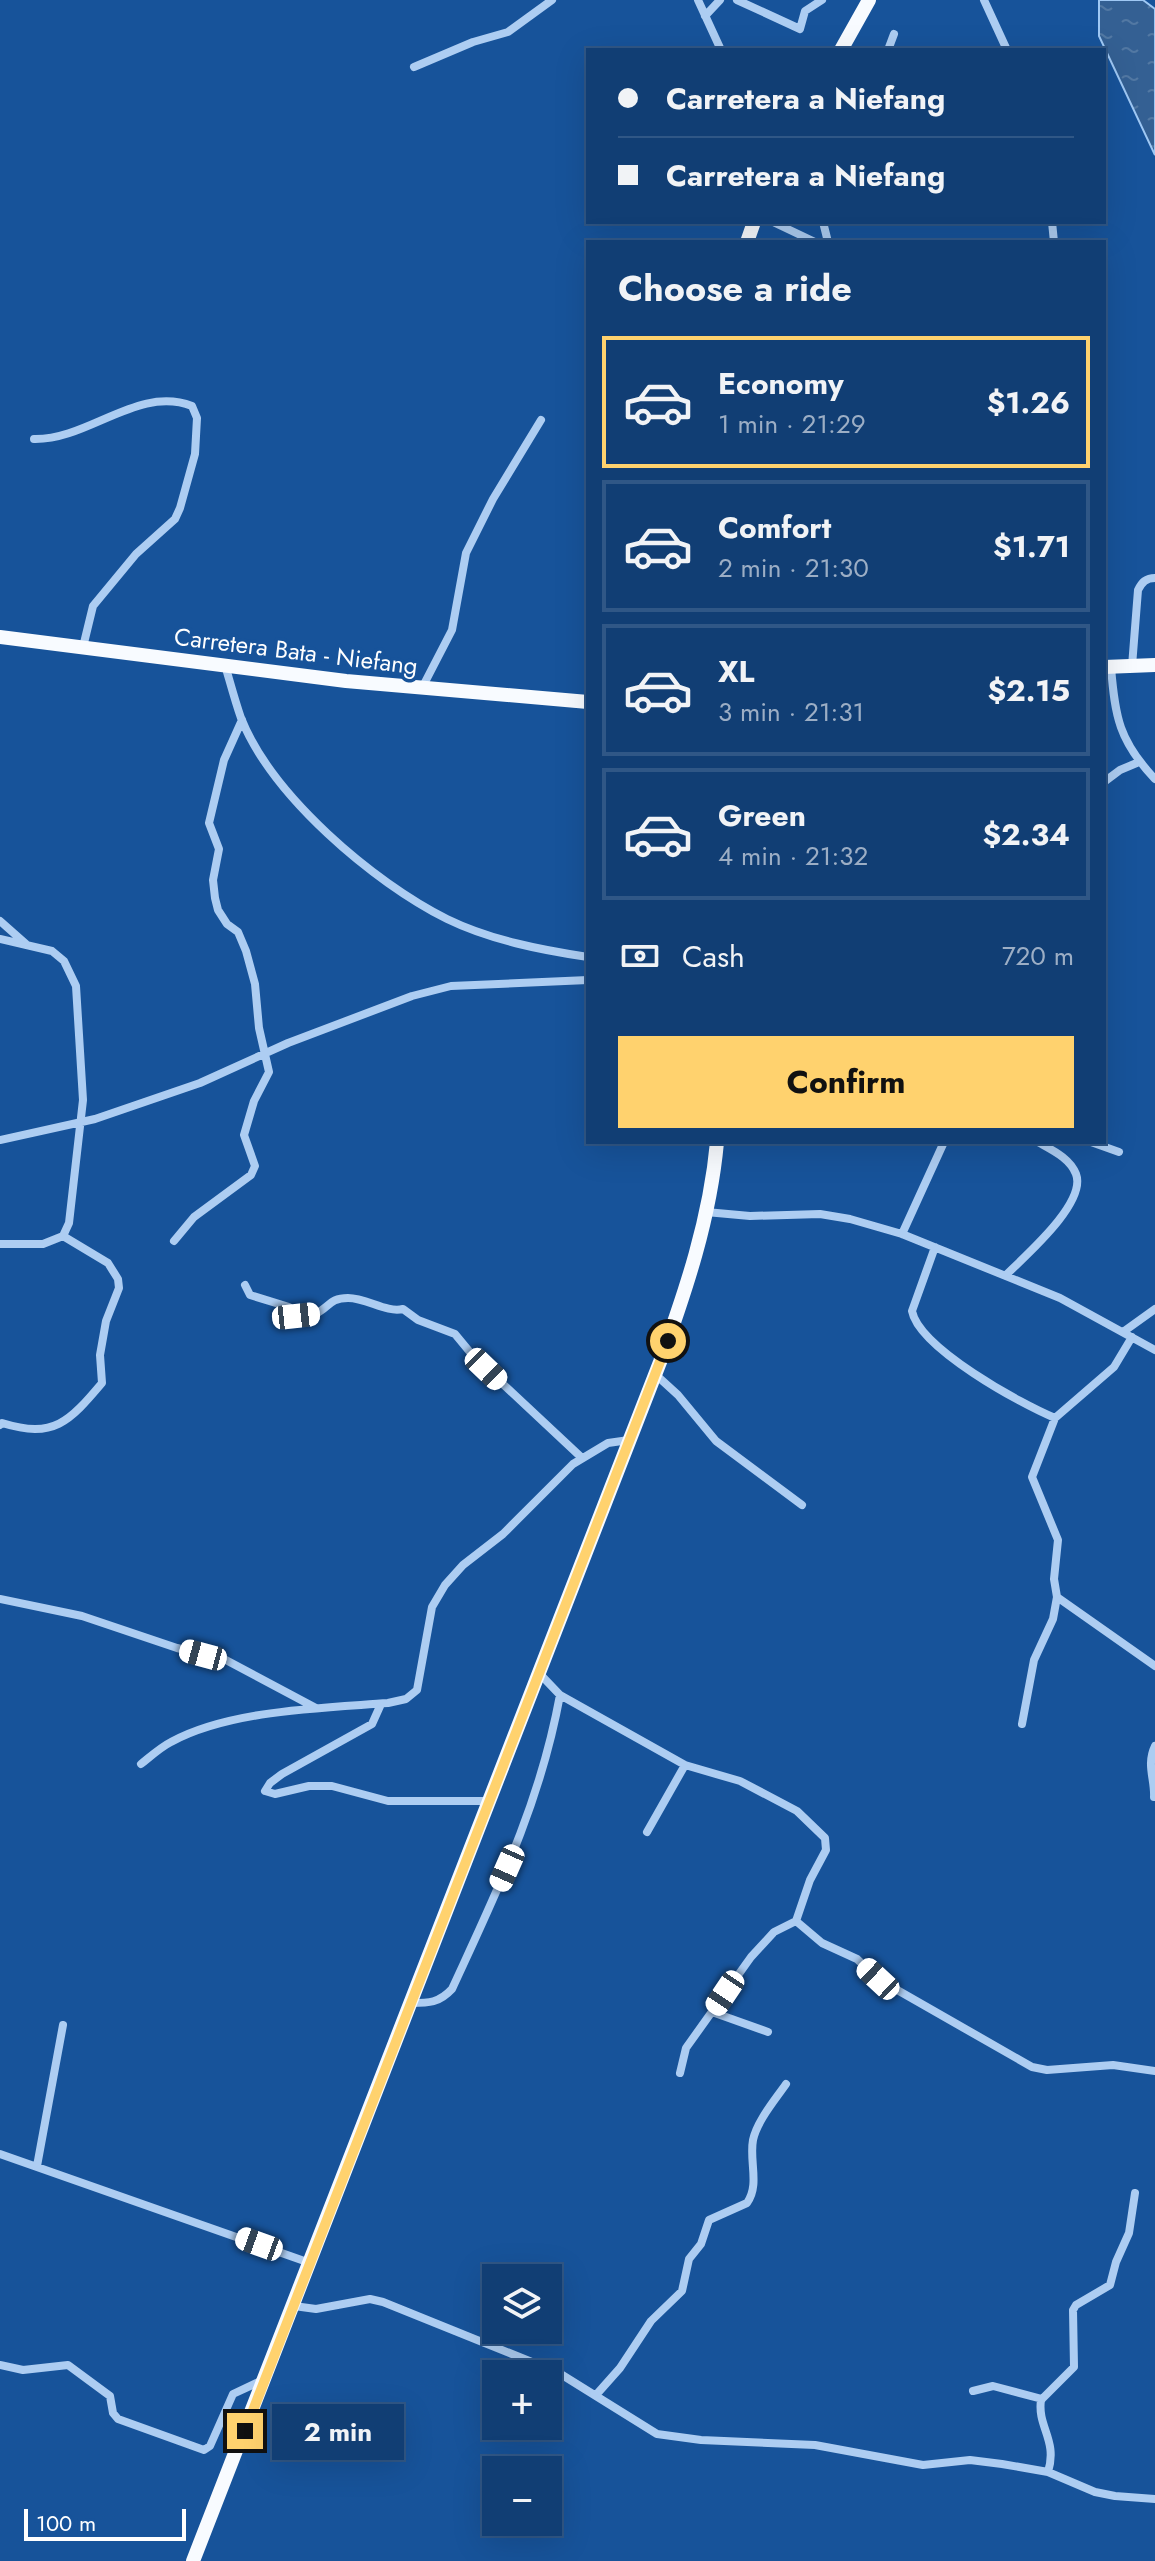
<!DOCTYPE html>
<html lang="en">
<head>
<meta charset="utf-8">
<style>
  body { margin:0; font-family:Jost,sans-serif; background:#1a4579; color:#f1f3f6; height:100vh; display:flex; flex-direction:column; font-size:30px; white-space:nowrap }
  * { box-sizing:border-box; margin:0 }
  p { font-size:26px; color:#9caec5 }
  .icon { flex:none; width:44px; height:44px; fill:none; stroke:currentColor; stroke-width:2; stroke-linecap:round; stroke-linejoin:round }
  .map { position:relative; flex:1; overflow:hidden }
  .panel { position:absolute; left:586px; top:240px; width:520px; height:904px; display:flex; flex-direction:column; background:#113e74; border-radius:0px; box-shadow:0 8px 32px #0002,0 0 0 2px #305786 }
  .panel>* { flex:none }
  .top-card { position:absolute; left:586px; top:48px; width:520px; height:176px; border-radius:0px; box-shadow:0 8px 32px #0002,0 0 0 2px #305786; display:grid; align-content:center; height:176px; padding:0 32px; background:#113e74 }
  .controls { position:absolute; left:482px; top:2264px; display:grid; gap:16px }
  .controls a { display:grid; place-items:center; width:80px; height:80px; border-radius:0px; background:#113e74; box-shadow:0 8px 32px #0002,0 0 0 2px #305786; font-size:40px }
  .scale { position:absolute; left:24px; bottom:20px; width:162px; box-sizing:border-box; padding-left:8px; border:4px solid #fff; border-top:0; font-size:22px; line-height:28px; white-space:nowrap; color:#fff; -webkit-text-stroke:6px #17539a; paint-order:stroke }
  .end { position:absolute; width:36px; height:36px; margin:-18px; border:10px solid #ffd26e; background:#111; box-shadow:0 0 0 4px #111 }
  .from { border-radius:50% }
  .bubble { position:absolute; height:56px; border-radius:0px; background:#113e74; box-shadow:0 8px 32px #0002,0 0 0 2px #305786; font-size:26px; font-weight:700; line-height:56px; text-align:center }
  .car { position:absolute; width:24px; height:48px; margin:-24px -12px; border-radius:10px; box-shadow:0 0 6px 2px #0007; background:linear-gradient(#fff 24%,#345 0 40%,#fff 0 76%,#345 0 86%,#fff 0) }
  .top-card b { display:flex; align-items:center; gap:28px; height:76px; font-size:30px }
  .top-card b+b { border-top:2px solid #305786 }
  .top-card i { width:20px; height:20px; background:#f1f3f6 }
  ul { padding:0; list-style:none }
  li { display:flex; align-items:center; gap:24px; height:132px; margin:0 16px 12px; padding:0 16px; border:4px solid #305786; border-radius:0px }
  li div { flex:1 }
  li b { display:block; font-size:30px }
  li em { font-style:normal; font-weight:700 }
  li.on { border-color:#ffd26e }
  li>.icon { width:72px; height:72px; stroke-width:1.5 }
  h2 { padding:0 32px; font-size:36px; line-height:96px }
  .pay { display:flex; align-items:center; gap:20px; height:88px; padding:0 32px; font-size:30px }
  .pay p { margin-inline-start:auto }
  .primary-button { display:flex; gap:16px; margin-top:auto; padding:16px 32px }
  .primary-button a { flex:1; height:92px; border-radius:0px; background:#ffd26e; color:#111; font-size:32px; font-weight:700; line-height:92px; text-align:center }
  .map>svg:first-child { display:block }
  .water { fill:url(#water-ripples); stroke:#9fc8f4; stroke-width:2 }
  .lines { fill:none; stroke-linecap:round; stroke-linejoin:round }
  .minor { stroke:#adcdf2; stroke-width:8 }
  .primary { stroke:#f8fbff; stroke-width:14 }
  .route { stroke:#ffd26e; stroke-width:10 }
  .labels { text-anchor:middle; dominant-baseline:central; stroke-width:7; stroke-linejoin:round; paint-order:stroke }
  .street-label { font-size:24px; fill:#fff; stroke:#17539a }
</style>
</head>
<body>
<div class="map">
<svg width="1155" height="2561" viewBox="0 0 1155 2561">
  <defs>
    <pattern id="water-ripples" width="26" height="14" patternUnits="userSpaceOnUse" patternTransform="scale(2)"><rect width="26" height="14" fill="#346093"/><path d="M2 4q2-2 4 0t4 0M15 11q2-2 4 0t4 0" fill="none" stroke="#5278a3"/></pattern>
  </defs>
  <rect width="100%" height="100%" fill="#17539a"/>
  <!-- water -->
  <path class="water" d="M1099,0H1143L1155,9V155L1099,36Z"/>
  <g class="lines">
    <!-- minor -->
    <path class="minor" d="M698,0L721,50
      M737,0L800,29L805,11L822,0
      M984,0L1007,50
      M705,16L720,0
      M888,50L894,34
      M414,67L473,42L508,32L552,0
      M773,222L815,242
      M823,222L828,242
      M1052,222L1054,242
      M34,439C89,440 138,385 192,406L197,418L195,454L180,508L175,519L136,554L93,606L83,647
      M225,665C230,682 235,701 241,718C272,796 373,882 447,919C490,940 541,950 588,957
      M1132,666L1138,590C1142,582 1146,578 1155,578
      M1111,667C1115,717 1119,741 1155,779
      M422,688L452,630L466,553L493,499L541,420
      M1104,782L1120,770L1139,762
      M0,921L26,944
      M0,939L52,951L64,961L76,986L83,1100L69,1223L63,1236L43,1244H0
      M0,1140L95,1119L200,1083L288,1043L412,996L451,986L588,980
      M1091,1142L1119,1152
      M706,1212L750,1216L820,1214L850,1219L902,1234L1060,1298L1155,1350
      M902,1234L944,1142
      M174,1241L194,1217L251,1175L255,1166L244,1135L254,1101L269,1072L259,1028L255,984L246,951L238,932L227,924L218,910L215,898L213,880L219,849L209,823L224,760L242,720
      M935,1247L912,1311C919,1348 1021,1404 1055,1418
      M1006,1275C1025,1256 1087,1203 1076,1174C1070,1158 1052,1150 1038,1142
      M245,1285L250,1295L289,1307L296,1316C301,1315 310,1316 315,1314C329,1308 329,1298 348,1298C367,1298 386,1313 403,1309L418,1320L455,1334L474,1357L582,1458
      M1123,1332L1155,1309
      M1132,1337L1114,1367L1055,1418L1032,1477L1058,1540L1054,1579L1057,1597L1155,1666
      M655,1374L678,1395L716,1441L802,1505
      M0,1425L2,1423C54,1439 69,1422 102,1383L100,1355L106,1321L119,1288L118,1279L108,1263L63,1236
      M0,1599L82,1616L177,1648L224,1659L316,1708
      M539,1673L560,1695L685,1765L740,1781L797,1811L825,1838L826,1850L810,1880L796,1921L774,1932L751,1957L686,2048L680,2073
      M381,1704L372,1724L282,1774L270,1783L265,1791L275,1794L309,1786H332L388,1801H489
      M1022,1724L1034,1660L1053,1619L1057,1597
      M141,1764C151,1756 161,1747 171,1742C229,1710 323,1708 388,1703L406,1699L417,1690L432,1607L445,1585L463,1565L503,1534L573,1464L608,1443L629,1440
      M1154,1797C1155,1779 1146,1765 1155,1746
      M647,1832L685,1765
      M796,1921L822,1943L857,1959L878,1979L1032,2067L1047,2070L1113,2065L1155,2071
      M411,2003C429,2003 439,2003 452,1989C498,1889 540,1804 560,1695
      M712,2012L768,2032
      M0,2154L310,2263
      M37,2166L63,2025
      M294,2306L316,2309L370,2299L383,2302L559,2373L657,2434L701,2440L815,2445L923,2465L970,2460L1002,2464L1048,2472L1095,2492L1115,2496L1155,2499
      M0,2365L23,2370L68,2365L110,2396L113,2413L118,2419L204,2450L210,2446L233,2394L265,2379
      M973,2391L993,2386L1042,2399
      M596,2395L620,2368L651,2321L682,2291L689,2259L701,2244L709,2220L747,2203C760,2185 749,2161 753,2140C757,2121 775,2100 786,2084
      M1048,2472C1058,2440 1037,2427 1041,2400L1074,2367L1073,2310L1076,2305L1110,2285L1116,2262L1129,2233L1135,2193"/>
    <!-- primary -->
    <path class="primary" d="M841,50L869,0
      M747,242L754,222
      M0,637L346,681L588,702
      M1104,667L1155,665
      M193,2561L660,1362C686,1290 710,1219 717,1142"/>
  </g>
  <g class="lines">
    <!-- route -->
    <path class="route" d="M245,2431L668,1341"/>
  </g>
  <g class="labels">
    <!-- street labels -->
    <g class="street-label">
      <text transform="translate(296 651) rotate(7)">Carretera Bata - Niefang</text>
    </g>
  </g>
</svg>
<div class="controls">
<a><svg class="icon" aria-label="layers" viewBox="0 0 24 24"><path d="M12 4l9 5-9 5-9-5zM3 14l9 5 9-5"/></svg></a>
<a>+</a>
<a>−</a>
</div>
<div class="scale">100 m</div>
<i class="end from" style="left:668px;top:1341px"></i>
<i class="end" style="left:245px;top:2431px"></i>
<div class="bubble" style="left:272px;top:2404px;width:132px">2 min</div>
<i class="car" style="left:296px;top:1316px;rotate:84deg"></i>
<i class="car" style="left:486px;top:1369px;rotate:134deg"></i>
<i class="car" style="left:203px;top:1655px;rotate:285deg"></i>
<i class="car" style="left:507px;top:1868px;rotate:204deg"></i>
<i class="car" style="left:878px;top:1979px;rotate:313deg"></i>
<i class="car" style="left:725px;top:1993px;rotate:214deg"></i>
<i class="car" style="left:259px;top:2244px;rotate:290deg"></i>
<div class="top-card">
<b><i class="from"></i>Carretera a Niefang</b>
<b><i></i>Carretera a Niefang</b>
</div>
<section class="panel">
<h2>Choose a ride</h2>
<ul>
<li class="on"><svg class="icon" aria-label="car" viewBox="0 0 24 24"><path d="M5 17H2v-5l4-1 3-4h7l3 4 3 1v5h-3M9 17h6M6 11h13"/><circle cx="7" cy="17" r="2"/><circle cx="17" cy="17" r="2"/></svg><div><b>Economy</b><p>1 min · 21:29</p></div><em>$1.26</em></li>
<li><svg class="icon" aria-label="car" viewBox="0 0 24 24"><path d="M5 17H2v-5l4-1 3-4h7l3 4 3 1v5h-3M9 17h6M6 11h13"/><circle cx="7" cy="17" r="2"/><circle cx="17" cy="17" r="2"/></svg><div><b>Comfort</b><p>2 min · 21:30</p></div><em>$1.71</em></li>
<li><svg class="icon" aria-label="car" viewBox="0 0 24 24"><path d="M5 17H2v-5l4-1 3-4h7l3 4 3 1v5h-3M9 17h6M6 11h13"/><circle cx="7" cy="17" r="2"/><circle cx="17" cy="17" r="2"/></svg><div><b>XL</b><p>3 min · 21:31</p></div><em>$2.15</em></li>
<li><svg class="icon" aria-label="car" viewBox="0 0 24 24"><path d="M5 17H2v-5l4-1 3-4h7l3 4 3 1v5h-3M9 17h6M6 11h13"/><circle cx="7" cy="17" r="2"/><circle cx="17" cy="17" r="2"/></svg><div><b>Green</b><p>4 min · 21:32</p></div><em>$2.34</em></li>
</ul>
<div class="pay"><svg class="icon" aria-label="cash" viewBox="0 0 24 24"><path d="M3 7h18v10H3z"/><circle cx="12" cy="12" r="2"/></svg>Cash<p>720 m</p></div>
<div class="primary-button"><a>Confirm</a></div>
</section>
</div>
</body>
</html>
